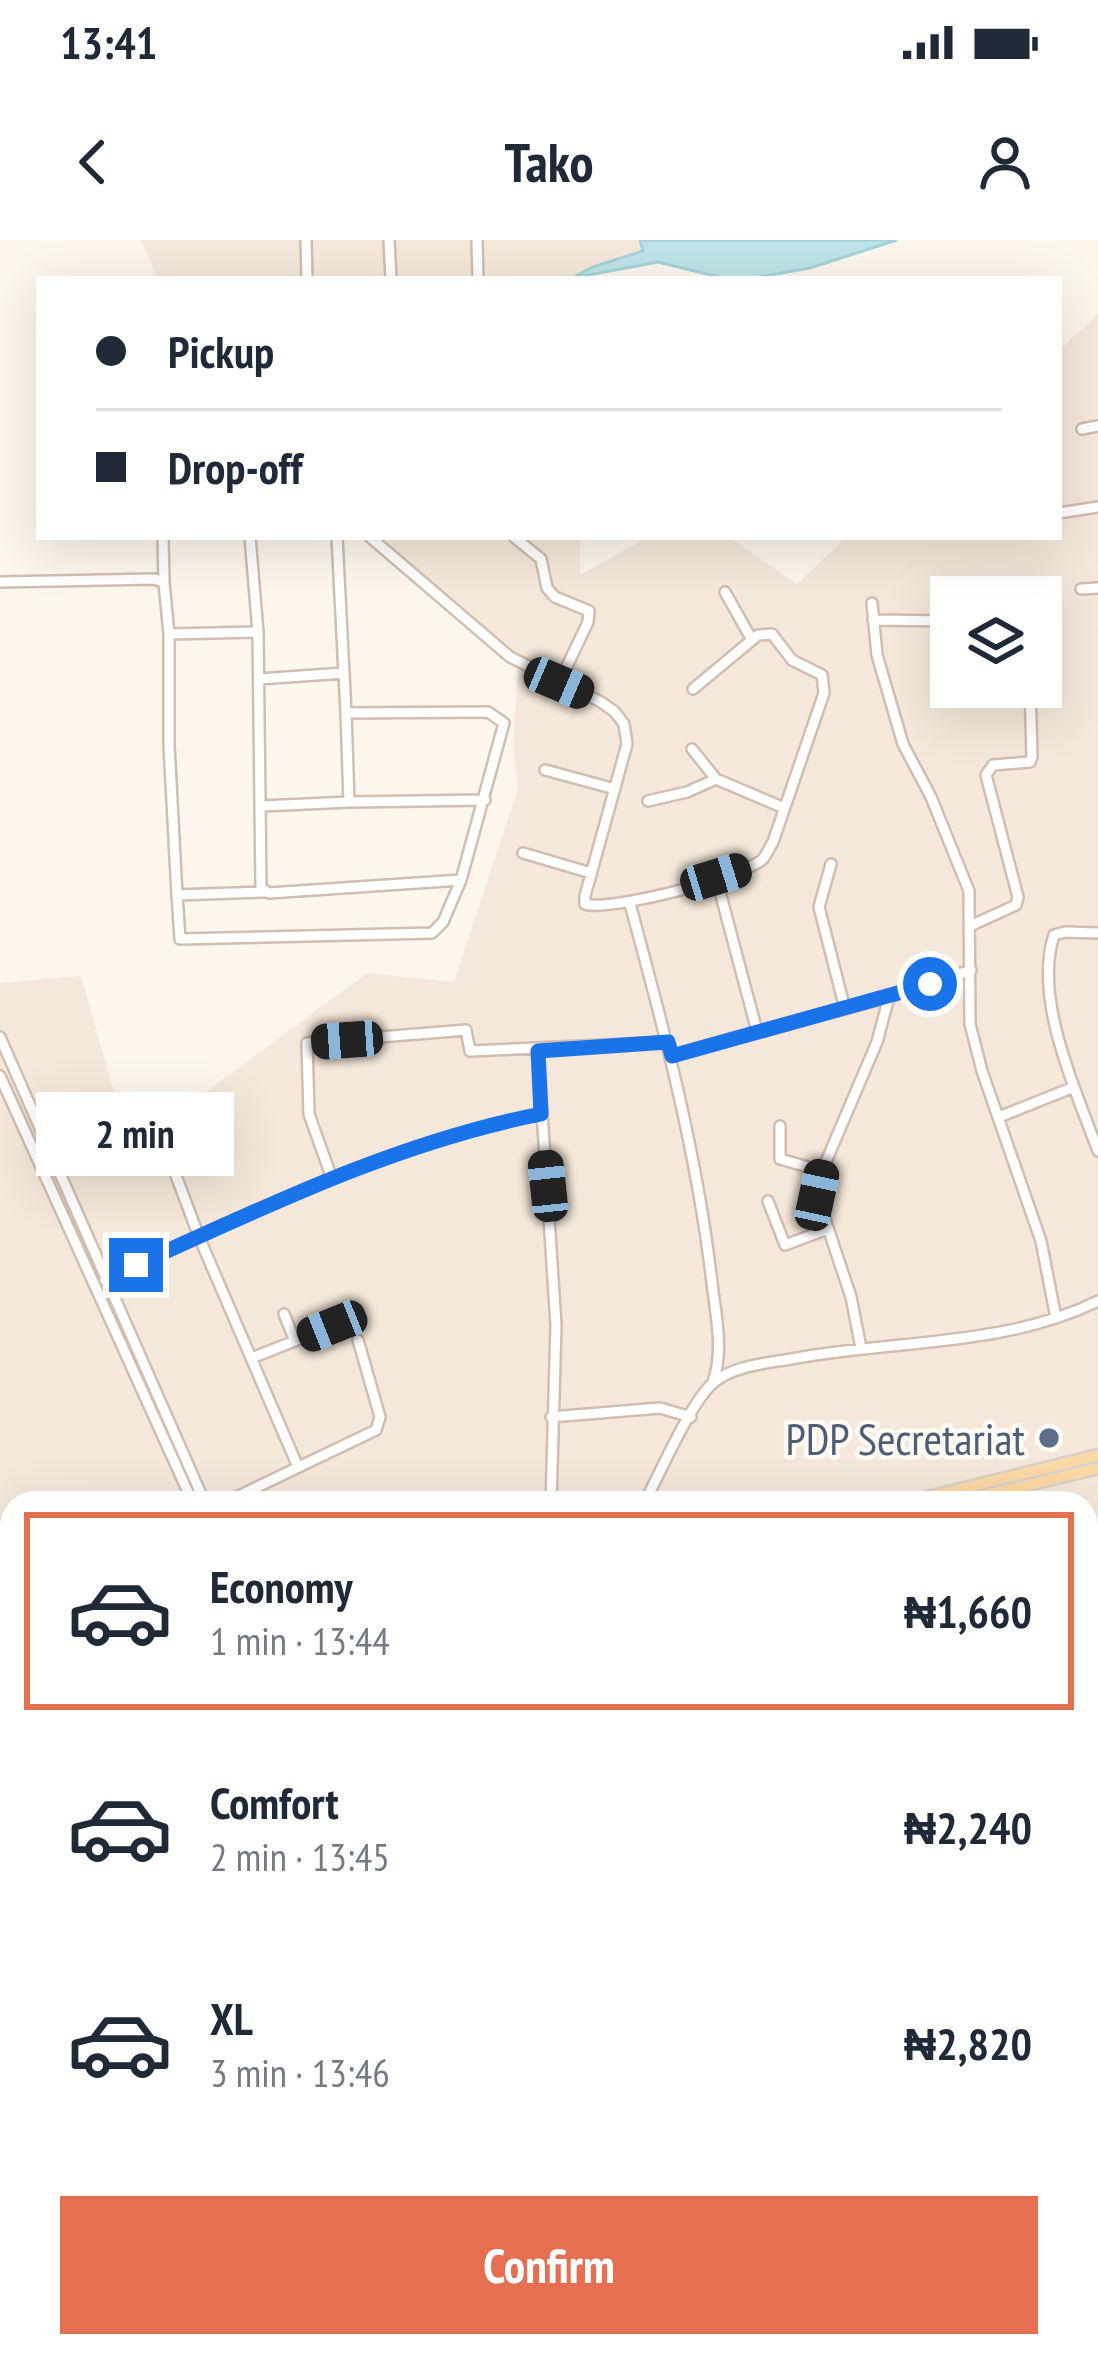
<!DOCTYPE html>
<html lang="en">
<head>
<meta charset="utf-8">
<style>
  body { margin:0; font-family:"PT Sans Narrow",sans-serif; background:#f2f2f3; color:#1f2937; height:100vh; display:flex; flex-direction:column; font-size:45px; white-space:nowrap }
  * { box-sizing:border-box; margin:0 }
  p { font-size:39px; color:#747a83 }
  .icon { flex:none; width:66px; height:66px; fill:none; stroke:currentColor; stroke-width:2; stroke-linecap:round; stroke-linejoin:round }
  .map { position:relative; flex:1; overflow:hidden }
  .side { position:absolute; left:0px; top:1251px; width:1098px; height:867px; display:flex; flex-direction:column; background:#fff; border-radius:36px 36px 0 0; box-shadow:0 12px 48px #0002 }
  .side>* { flex:none }
  .top-card { position:absolute; left:36px; top:36px; width:1026px; height:264px; border-radius:0px; box-shadow:0 12px 48px #0002; display:grid; align-content:center; height:264px; padding:0 60px; background:#fff }
  .fabs { position:absolute; left:930px; top:336px; display:grid; gap:24px }
  .fabs a { display:grid; place-items:center; width:132px; height:132px; border-radius:0px; background:#fff; box-shadow:0 12px 48px #0002; font-size:60px }
  .end { position:absolute; width:54px; height:54px; margin:-27px; border:15px solid #1a73e8; background:#fff; box-shadow:0 0 0 6px #fff }
  .from { border-radius:50% }
  .bubble { position:absolute; height:84px; border-radius:0px; background:#fff; box-shadow:0 12px 48px #0002; font-size:39px; font-weight:800; line-height:84px; text-align:center }
  .car { position:absolute; width:36px; height:72px; margin:-36px -18px; border-radius:15px; box-shadow:0 0 9px 3px #0007; background:linear-gradient(#222 24%,#8ab4d8 0 40%,#222 0 76%,#8ab4d8 0 86%,#222 0) }
  .top-card b { display:flex; align-items:center; gap:42px; height:114px; font-size:45px }
  .top-card b+b { border-top:3px solid #e0e1e3 }
  .top-card i { width:30px; height:30px; background:#1f2937 }
  ul { padding:21px 0 0; list-style:none }
  li { display:flex; align-items:center; gap:36px; height:198px; margin:0 24px 18px; padding:0 36px; border:6px solid transparent; border-radius:0px }
  li div { flex:1 }
  li b { display:block; font-size:45px }
  li em { font-style:normal; font-weight:800 }
  li.selected { border-color:#e76f51 }
  li>.icon { width:108px; height:108px; stroke-width:1.5 }
  .action { display:flex; gap:24px; margin-top:auto; padding:24px 60px }
  .action a { flex:1; height:138px; border-radius:0px; background:#e76f51; color:#fff; font-size:48px; font-weight:800; line-height:138px; text-align:center }
  .status { display:flex; justify-content:space-between; align-items:center; height:84px; padding:0 60px; background:#fff; direction:ltr }
  .status svg { height:33px; fill:currentColor }
  header { display:flex; justify-content:space-between; align-items:center; height:156px; padding:0 60px; background:#fff; font-size:54px; font-weight:800 }
  .map>svg:first-child { display:block }
  .residential { fill:#f5e8da; fill-rule:evenodd }
  .water { fill:#bfe3e8; stroke:#a5d3da; stroke-width:3 }
  .lines { fill:none; stroke-linecap:round; stroke-linejoin:round }
  .minor-casing { stroke:#d1beb0; stroke-width:14 }
  .major-casing { stroke:#dad1cd; stroke-width:15 }
  .minor { stroke:#fff; stroke-width:9 }
  .major { stroke:#fbd9a5; stroke-width:10 }
  .route { stroke:#1a73e8; stroke-width:15 }
  .service-dot { fill:#5c6f8a; stroke:#fffaf3; stroke-width:4.5 }
  .labels { text-anchor:middle; dominant-baseline:central; stroke-width:9; stroke-linejoin:round; paint-order:stroke }
  .service-label { font-size:45px; fill:#4e5e75; stroke:#fffaf3; text-anchor:end }
</style>
</head>
<body>
<div class="status"><b>13:41</b><svg viewBox="0 0 49 12"><path d="M0 12V9h3v3zM5 12V6h3v6zM10 12V3h3v9zM15 12V0h3v12zM26 1h20v11H26zM47 4h2v5h-2z"/></svg></div>
<header><svg class="icon" aria-label="back" viewBox="0 0 24 24"><path d="M15 5l-7 7 7 7"/></svg>Tako<svg class="icon" aria-label="person" viewBox="0 0 24 24"><circle cx="12" cy="8" r="4"/><path d="M4 21q1-7 8-7t8 7"/></svg></header>
<div class="map">
<svg width="1098" height="2117" viewBox="0 0 1098 2117">
  <rect width="100%" height="100%" fill="#fdf6ec"/>
  <!-- residential -->
  <path class="residential" d="M141,0H640L644,11L572,39H158Z
    M1098,74V2117H283L320,2106H1086V1263H12V1497L0,1510V743L81,736L130,908L367,733L454,742L518,549L513,505L518,427L371,297H580V335L648,297H729L797,344L847,297H1059V110ZM951,357H1041V447H951Z
    M12,1514V1933L0,1925V1592Z"/>
  <!-- water -->
  <path class="water" d="M640,0H897L810,28L747,39H727L658,22L572,38L593,27L643,11Z"/>
  <g class="lines">
    <!-- minor casing -->
    <g class="minor-casing">
      <path id="minor" d="M306,0L307,39
        M389,0L391,39
        M477,0L478,39
        M1082,189L1098,186
        M1059,273L1098,267
        M163,297L164,343
        M250,297L258,392L261,648L269,653L461,640L504,483L488,472L346,473L337,297
        M370,297L510,417L601,462L615,472L624,484L627,504L585,656V664C609,672 744,637 763,619C767,614 769,608 773,602L824,453L822,435L792,420L772,394L758,395L693,449
        M514,297L541,319L547,348L555,357L589,371L588,382L559,443
        M0,342L155,339L164,343L169,394L258,392
        M1081,349L1098,348
        M725,352L752,400
        M872,363L877,415L903,504L931,557L969,651L970,784L982,831L1041,1001L1056,1078
        M873,380L951,381
        M169,394V505L177,655
        M259,439L344,433
        M692,509L716,539
        M545,530L615,549
        M648,561L687,552L716,539L784,568
        M349,562L485,560
        M262,566L349,562L346,473
        M523,613L591,633
        M831,624L819,667L845,769
        M716,637L757,791
        M264,652L177,655L180,699L432,693L443,682L461,640
        M630,664C664,789 697,913 712,1043C716,1077 724,1110 713,1142
        M970,686L1016,665L1018,657L986,535L993,525L1030,522L1032,517L1030,447
        M1098,693L1065,692L1054,695C1033,759 1076,851 1098,911
        M0,797L205,1263
        M538,811L556,1085L551,1263
        M672,816L889,757L971,730
        M0,836L193,1263
        M153,874L199,997L298,1227
        M999,877L1074,847
        M780,886V919L822,931
        M331,936L309,874L307,803L466,790L470,811L668,802
        M768,961L785,1005L828,989
        M105,1040C248,974 387,905 541,874
        M284,1074L295,1101
        M861,1108L851,1057L817,955L822,931L877,802L889,757
        M252,1118L332,1086
        M551,1177L660,1168L691,1177
        M224,1263L376,1190L380,1177L358,1100
        M644,1263C660,1234 690,1163 713,1143C732,1126 767,1123 791,1119C891,1100 1005,1107 1098,1061
        M1086,1479L1098,1485
        M1086,1574L1098,1580
        M1086,1778L1098,1796
        M1086,1853L1098,1844
        M1086,1943L1098,1960
        M0,1998L12,2013
        M1086,2093L1098,2111
        M90,2106L99,2117
        M328,2106L339,2117
        M419,2106L428,2117
        M603,2106L612,2117
        M881,2106L889,2117
        M989,2106L996,2117
        M269,2117L282,2106
        M462,2117L475,2106
        M641,2117L657,2106
        M801,2117L816,2106
        M959,2117L975,2106"/>
    </g>
    <!-- major casing -->
    <g class="major-casing">
      <path id="major" d="M903,1263L1098,1215
        M953,1263L1098,1228
        M0,1832L12,1819
        M0,1852L12,1839"/>
    </g>
    <!-- minor -->
    <use href="#minor" class="minor"/>
    <!-- major -->
    <use href="#major" class="major"/>
  </g>
  <g class="lines">
    <!-- route -->
    <path class="route" d="M136,1025C269,965 398,902 541,874L538,811L668,802L672,816L930,744"/>
  </g>
  <!-- markers -->
  <circle class="service-dot" cx="1049" cy="1198" r="12"/>
  <g class="labels">
    <!-- service labels -->
    <g class="service-label">
      <text x="1025" y="1198">PDP Secretariat</text>
    </g>
  </g>
</svg>
<div class="fabs">
<a><svg class="icon" aria-label="layers" viewBox="0 0 24 24"><path d="M12 4l9 5-9 5-9-5zM3 14l9 5 9-5"/></svg></a>
</div>
<i class="end from" style="left:930px;top:744px"></i>
<i class="end" style="left:136px;top:1025px"></i>
<div class="bubble" style="left:36px;top:852px;width:198px">2 min</div>
<i class="car" style="left:559px;top:443px;rotate:113deg"></i>
<i class="car" style="left:716px;top:637px;rotate:73deg"></i>
<i class="car" style="left:347px;top:800px;rotate:266deg"></i>
<i class="car" style="left:548px;top:946px;rotate:354deg"></i>
<i class="car" style="left:817px;top:955px;rotate:12deg"></i>
<i class="car" style="left:332px;top:1086px;rotate:248deg"></i>
<div class="top-card">
<b><i class="from"></i>Pickup</b>
<b><i></i>Drop-off</b>
</div>
<section class="side">
<ul>
<li class="selected"><svg class="icon" aria-label="car" viewBox="0 0 24 24"><path d="M5 17H2v-5l4-1 3-4h7l3 4 3 1v5h-3M9 17h6M6 11h13"/><circle cx="7" cy="17" r="2"/><circle cx="17" cy="17" r="2"/></svg><div><b>Economy</b><p>1 min · 13:44</p></div><em>₦1,660</em></li>
<li><svg class="icon" aria-label="car" viewBox="0 0 24 24"><path d="M5 17H2v-5l4-1 3-4h7l3 4 3 1v5h-3M9 17h6M6 11h13"/><circle cx="7" cy="17" r="2"/><circle cx="17" cy="17" r="2"/></svg><div><b>Comfort</b><p>2 min · 13:45</p></div><em>₦2,240</em></li>
<li><svg class="icon" aria-label="car" viewBox="0 0 24 24"><path d="M5 17H2v-5l4-1 3-4h7l3 4 3 1v5h-3M9 17h6M6 11h13"/><circle cx="7" cy="17" r="2"/><circle cx="17" cy="17" r="2"/></svg><div><b>XL</b><p>3 min · 13:46</p></div><em>₦2,820</em></li>
</ul>
<div class="action"><a>Confirm</a></div>
</section>
</div>
</body>
</html>
